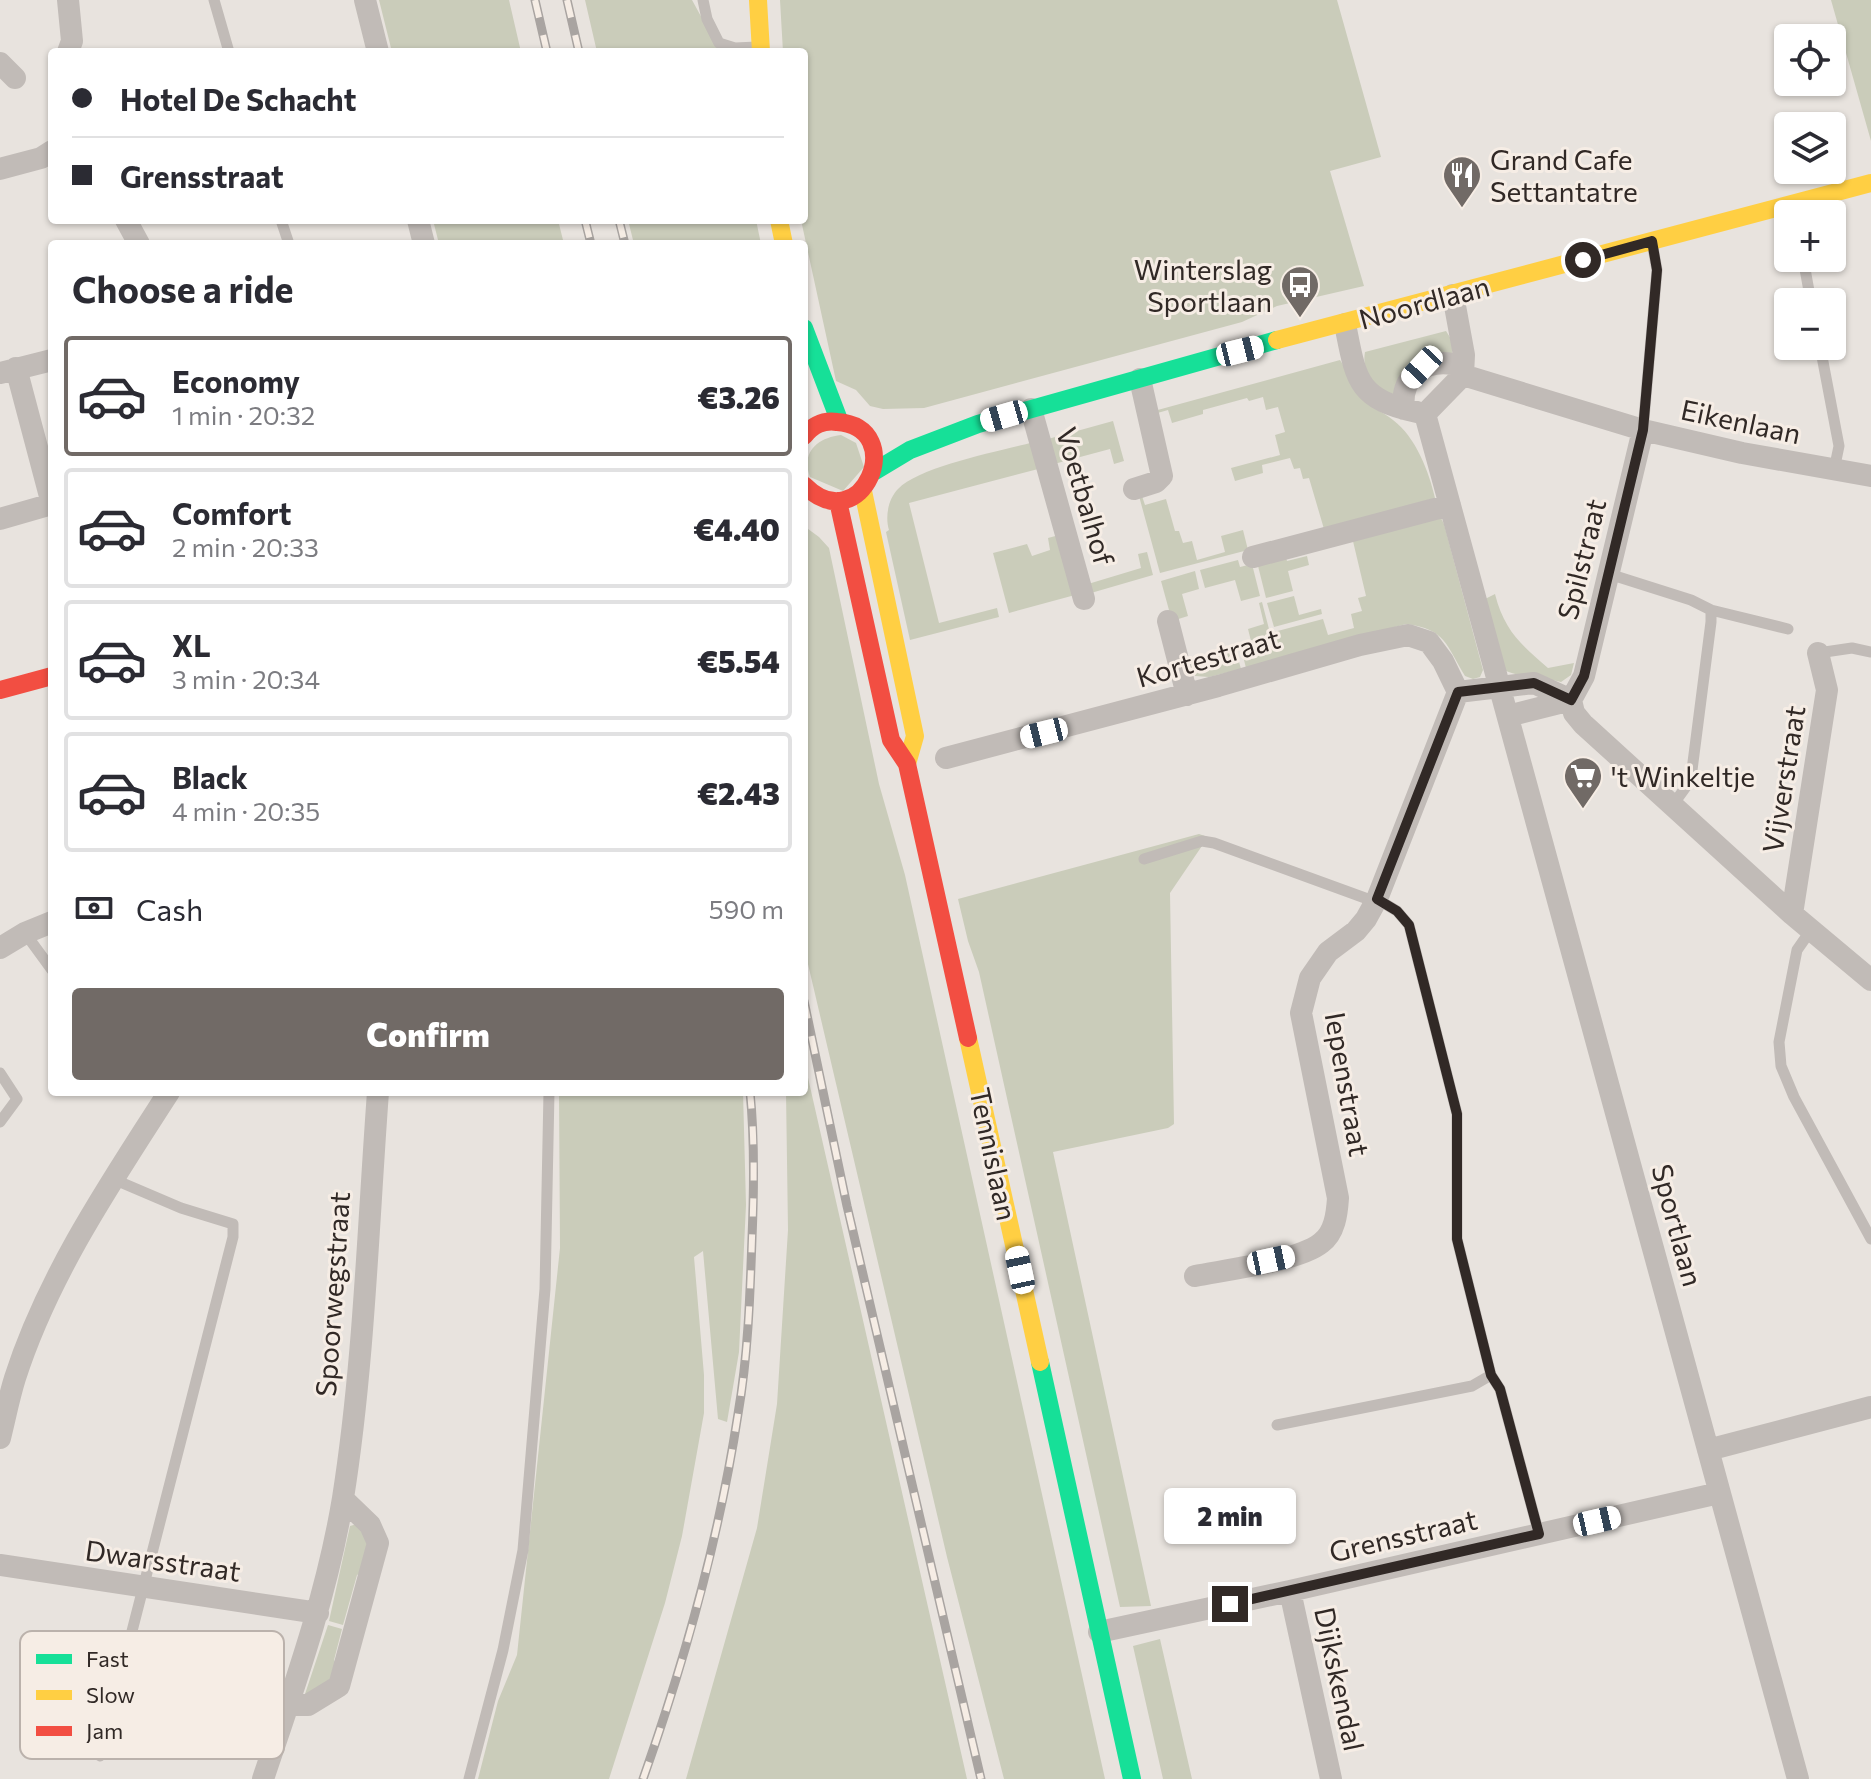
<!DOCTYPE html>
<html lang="en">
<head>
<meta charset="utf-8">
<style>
  body { margin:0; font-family:Commissioner,sans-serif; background:#f7f7f7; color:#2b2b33; height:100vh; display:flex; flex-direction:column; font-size:30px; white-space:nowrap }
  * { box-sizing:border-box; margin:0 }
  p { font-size:26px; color:#7c7c81 }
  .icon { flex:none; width:44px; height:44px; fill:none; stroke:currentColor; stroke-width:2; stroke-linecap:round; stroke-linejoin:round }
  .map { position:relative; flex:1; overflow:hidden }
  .details { position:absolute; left:48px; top:240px; width:760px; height:856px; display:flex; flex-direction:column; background:#fff; border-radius:8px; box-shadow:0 2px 6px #0004 }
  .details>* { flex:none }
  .guide { position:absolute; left:48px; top:48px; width:760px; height:176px; border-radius:8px; box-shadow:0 2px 6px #0004; display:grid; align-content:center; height:176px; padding:0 24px; background:#fff }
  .fabs { position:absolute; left:1774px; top:24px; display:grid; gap:16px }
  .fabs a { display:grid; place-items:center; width:72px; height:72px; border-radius:8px; background:#fff; box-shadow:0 2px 6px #0004; font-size:40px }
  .end { position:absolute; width:36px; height:36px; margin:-18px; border:10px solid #312926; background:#fff; box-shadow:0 0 0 4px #fff }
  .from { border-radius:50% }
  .bubble { position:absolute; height:56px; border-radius:8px; background:#fff; box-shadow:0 2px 6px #0004; font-size:26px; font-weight:800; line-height:56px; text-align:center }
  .car { position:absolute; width:24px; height:48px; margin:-24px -12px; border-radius:10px; box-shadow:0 0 6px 2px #0007; background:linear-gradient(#fff 24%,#345 0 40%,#fff 0 76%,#345 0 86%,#fff 0) }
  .guide b { display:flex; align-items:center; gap:28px; height:76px; font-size:30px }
  .guide b+b { border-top:2px solid #e1e1e2 }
  .guide i { width:20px; height:20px; background:#2b2b33 }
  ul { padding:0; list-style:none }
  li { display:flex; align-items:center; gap:24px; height:120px; margin:0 16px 12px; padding:0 8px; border:4px solid #e1e1e2; border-radius:8px }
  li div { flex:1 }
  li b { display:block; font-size:30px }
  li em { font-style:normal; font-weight:800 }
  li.current { border-color:#716a66 }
  li>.icon { width:72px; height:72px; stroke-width:1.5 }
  h2 { padding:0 24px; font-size:36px; line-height:96px }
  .pay { display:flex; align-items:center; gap:20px; height:88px; padding:0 24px; font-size:30px }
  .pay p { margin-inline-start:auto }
  .button { display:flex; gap:16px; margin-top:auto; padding:16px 24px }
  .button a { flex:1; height:92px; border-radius:8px; background:#716a66; color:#fff; font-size:32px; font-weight:800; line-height:92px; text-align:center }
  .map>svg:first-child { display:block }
  .green { fill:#caccba }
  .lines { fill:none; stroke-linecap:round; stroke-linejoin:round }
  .lane { stroke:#c1bbb7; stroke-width:11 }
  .street { stroke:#c1bbb7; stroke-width:22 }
  .fast { stroke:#16e098; stroke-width:18 }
  .slow { stroke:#ffcf43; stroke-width:18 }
  .jam { stroke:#f24e42; stroke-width:18 }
  .rail-casing { stroke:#a9a4a1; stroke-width:9 }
  .rail { stroke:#f6ede5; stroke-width:6; stroke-dasharray:18; stroke-linecap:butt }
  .route { stroke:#312926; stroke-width:10 }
  .labels { text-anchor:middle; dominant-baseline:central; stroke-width:6; stroke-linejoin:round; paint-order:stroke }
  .poi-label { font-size:28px; fill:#312926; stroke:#f6ede5; text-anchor:start }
  .street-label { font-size:28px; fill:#312926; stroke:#f6ede5 }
  .key { fill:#f6ede5; stroke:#bbb2ac; stroke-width:2 }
  .key-label { font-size:22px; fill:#312926 }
</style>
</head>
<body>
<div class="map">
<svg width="1871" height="1779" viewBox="0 0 1871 1779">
  <rect width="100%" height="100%" fill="#e8e3de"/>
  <!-- green -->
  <path class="green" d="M379,0H509L521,52H392Z
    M585,0H692L715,42L728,52H597Z
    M780,0H1337L1381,157L1330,171L1364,286L1277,306L1242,322L924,408L883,409L870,406L856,390L836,381L801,220H804V52H783Z
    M1831,0H1871V141Z
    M433,220H558L564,244H439Z
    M628,220H756L761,244H634Z
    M1446,331L1453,342L1452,356L1396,396C1376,390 1361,373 1365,352Z
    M1340,360C1348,371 1349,385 1357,394C1367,406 1382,411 1393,420C1416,437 1429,472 1435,498L1324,529L1309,478L1303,479L1300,468L1294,469L1290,458L1262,465L1263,473L1235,481L1231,468L1280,455L1275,435L1285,432L1278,407L1266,410L1263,397L1249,401L1247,398L1203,410V414L1172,423L1168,410L1154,414V411Z
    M1113,421L1124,461L1114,464L1110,449L1054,464L1048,439Z
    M841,435L856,443L864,467L843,491L810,477C801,452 817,438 841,435Z
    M1034,442L1042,468L909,503L939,623L997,608L999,617L910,640L886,532L889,530C885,517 888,499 898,489C920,466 1001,451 1034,442Z
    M1139,496H1142L1145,505L1166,499L1175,531H1179L1183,543L1192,541L1197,560L1225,552L1221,536L1243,530L1248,550L1160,573Z
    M1440,516L1444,524L1483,670L1480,677L1473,679L1465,676C1446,645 1446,629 1406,624L1246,668L1240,644L1251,641L1248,629L1264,624L1259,603L1262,602L1270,633L1323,619L1328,635L1354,628L1351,614L1362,611L1358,598L1366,596L1352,537Z
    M804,526L819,537L829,548L879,784L905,875L1105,1779H1004L947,1557L804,947Z
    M1059,535L1075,595L1009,613L993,553L1027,544L1032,556L1050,550L1048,538Z
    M1147,552L1153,575L1091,593L1088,584L1141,568L1138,554Z
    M1285,554L1287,561L1307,556L1309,565L1288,571L1293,591L1266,598L1257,562Z
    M1238,560L1240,567L1252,564L1260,596L1241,601L1235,580L1205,588L1200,570Z
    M1195,571L1199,589L1182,594L1188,616L1172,621L1161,581Z
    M1495,594C1504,630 1521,645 1548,668L1574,663L1571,675L1561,682C1542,677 1524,678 1506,671L1485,599Z
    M1294,596L1299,615L1321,609L1322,614L1274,627L1267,603Z
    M1236,651L1241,669L1209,677L1195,676L1187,663Z
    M1199,834L1208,837L1170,893L1174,1124L1168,1128L1053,1152L1151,1606L1120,1607L979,972L968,941L958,899Z
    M804,1060L967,1779H686L757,1528L777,1404L788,1230L786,1092H804Z
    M559,1092H743L746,1205L739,1352L727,1422L718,1419L703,1251L694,1257L704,1375V1413L682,1536L665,1603L609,1779H478L498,1701L517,1655L560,1248Z
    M357,1524L371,1539L365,1570L357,1575L343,1625L329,1621L350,1526Z
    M328,1625L342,1629L334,1660L339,1669L334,1680L308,1695L305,1694Z
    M1160,1639L1192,1779H1163L1133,1646Z"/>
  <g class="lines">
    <!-- lane -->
    <path class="lane" d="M214,0L229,52
      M703,0L707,19L719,43L735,48L757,47
      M281,220L289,244
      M1803,258L1811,302
      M1820,346L1839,446L1834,470
      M1643,430L1657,270L1652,242
      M1609,574L1691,600L1711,610V622L1692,770L1688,784L1672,806
      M1711,610L1788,629
      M1818,653L1852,648L1871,652
      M1144,859L1202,841L1214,843L1376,902
      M1377,899L1397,911L1409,925L1457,1114V1239L1491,1375L1500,1389L1539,1534
      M1811,930L1797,950L1779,1042L1781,1066L1794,1097L1871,1239
      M25,933L52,970
      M0,1073L17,1099L0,1122
      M1277,1425L1472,1386L1491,1375
      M100,1756L233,1237V1224L181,1208L113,1179
      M469,1779L503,1650L523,1550L545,1289L549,1092"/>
    <!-- street -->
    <path class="street" d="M68,0L72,41L68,52
      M365,0L378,52
      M0,63L15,78
      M0,169L41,158L52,151
      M126,220L139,244
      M418,220L424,244
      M1453,295L1464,355L1463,375
      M1345,324C1356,379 1356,399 1417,412
      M0,373L52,360
      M1031,409L1084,599
      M1404,409C1400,378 1423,359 1453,364L1463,375L1643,430L1742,453L1871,476
      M1425,414L1798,1779
      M1425,414L1463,375
      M1134,489L1156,482L1162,476L1140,379
      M0,519L52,504L16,368
      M1253,557L1450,505
      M1168,621L1187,695
      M1458,692L1534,683L1571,700
      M1571,700L1574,713L1583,724L1792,914L1871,980
      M1571,700L1584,676L1643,430
      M1508,716L1571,700
      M946,758L1218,686L1360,645L1408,635L1429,642L1443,661L1458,692
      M1792,914L1827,690L1818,653
      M0,948L25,933L52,922
      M1195,1276C1225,1270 1299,1261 1321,1243C1335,1233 1337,1213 1338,1198L1301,1013L1310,978L1328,952L1356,931L1366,919L1377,899L1458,692
      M0,1438C5,1418 9,1397 15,1378C48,1275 111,1182 169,1092
      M1708,1450L1871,1407
      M0,1565L318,1613
      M1290,1591L1331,1779
      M1099,1632L1290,1591L1719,1493
      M288,1705H308L339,1686L378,1543L370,1525L343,1499
      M263,1779C294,1687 327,1595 343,1498C364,1365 368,1226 378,1092"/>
    <!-- fast -->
    <path class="fast" d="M804,328L839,420
      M875,471L910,450L978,424L1277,340
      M1040,1362L1132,1779"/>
    <!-- slow -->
    <path class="slow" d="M758,0L761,52
      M779,220L784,244
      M1277,340L1871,183
      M863,491L915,736L907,764
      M968,1038L1040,1362"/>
    <!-- jam -->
    <path class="jam" d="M804,436C813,425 823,420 837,422C910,427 862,543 804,485
      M838,501L891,740L907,764L968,1038
      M0,690L52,676"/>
    <!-- rail casing -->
    <g class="rail-casing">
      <path id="rail" d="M535,0L547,52
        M567,0L579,52
        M585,220L591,244
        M619,220L625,244
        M804,1001L847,1206L981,1779
        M643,1779C685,1660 719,1539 738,1414C748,1356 750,1297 752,1238C754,1190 755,1140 750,1092"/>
    </g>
    <!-- rail -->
    <use href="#rail" class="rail"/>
  </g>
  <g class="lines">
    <!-- route -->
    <path class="route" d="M1230,1604L1539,1534L1500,1389L1491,1375L1457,1239V1114L1409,925L1397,911L1377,899L1458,692L1534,683L1571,700L1584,676L1643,430L1657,270L1652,241L1583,260"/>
  </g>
  <!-- icons -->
  <defs>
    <g id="restaurant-pin" transform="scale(2)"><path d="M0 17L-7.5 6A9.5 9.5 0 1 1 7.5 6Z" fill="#716a66" stroke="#f6ede5"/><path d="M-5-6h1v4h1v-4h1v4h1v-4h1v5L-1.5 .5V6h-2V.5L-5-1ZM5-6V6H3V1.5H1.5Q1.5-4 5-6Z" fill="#fff"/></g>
    <g id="bus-pin" transform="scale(2)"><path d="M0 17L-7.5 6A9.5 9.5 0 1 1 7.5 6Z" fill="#716a66" stroke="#f6ede5"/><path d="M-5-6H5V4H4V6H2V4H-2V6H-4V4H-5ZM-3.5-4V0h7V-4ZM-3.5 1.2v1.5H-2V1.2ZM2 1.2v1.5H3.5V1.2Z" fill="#fff"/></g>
    <g id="supermarket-pin" transform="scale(2)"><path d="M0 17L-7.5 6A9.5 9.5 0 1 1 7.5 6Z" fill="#716a66" stroke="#f6ede5"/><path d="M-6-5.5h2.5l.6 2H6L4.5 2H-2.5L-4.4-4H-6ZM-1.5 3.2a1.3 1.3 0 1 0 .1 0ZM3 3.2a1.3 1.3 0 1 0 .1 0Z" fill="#fff"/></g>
  </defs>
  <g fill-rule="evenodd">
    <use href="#restaurant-pin" x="1462" y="175"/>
    <use href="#bus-pin" x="1300" y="285"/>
    <use href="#supermarket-pin" x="1583" y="776"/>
  </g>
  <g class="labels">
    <!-- poi labels -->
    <g class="poi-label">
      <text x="1490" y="159">Grand Cafe<tspan x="1490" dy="32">Settantatre</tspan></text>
      <text x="1272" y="269" text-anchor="end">Winterslag<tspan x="1272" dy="32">Sportlaan</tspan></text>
      <text x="1611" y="776">'t Winkeltje</text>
    </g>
    <!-- street labels -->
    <g class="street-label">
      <text transform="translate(1424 302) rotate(-15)">Noordlaan</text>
      <text transform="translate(1741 421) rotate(12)">Eikenlaan</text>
      <text transform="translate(1086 496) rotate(74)">Voetbalhof</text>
      <text transform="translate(1581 559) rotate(-76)">Spilstraat</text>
      <text transform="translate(1208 657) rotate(-16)">Kortestraat</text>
      <text transform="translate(1783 779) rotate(-81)">Vijverstraat</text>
      <text transform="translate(1348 1084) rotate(80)">Iepenstraat</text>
      <text transform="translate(994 1154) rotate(78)">Tennislaan</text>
      <text transform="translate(1678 1225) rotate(75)">Sportlaan</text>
      <text transform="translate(332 1294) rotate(-86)">Spoorwegstraat</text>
      <text transform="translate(1403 1535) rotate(-13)">Grensstraat</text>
      <text transform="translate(163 1560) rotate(8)">Dwarsstraat</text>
      <text transform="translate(1340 1679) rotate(78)">Dijkskendal</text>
    </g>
  </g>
  <!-- legend -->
  <rect x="20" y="1631" width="264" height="128" rx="12" class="key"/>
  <rect x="36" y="1654" width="36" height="10" fill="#16e098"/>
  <rect x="36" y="1690" width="36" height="10" fill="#ffcf43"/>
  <rect x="36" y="1726" width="36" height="10" fill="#f24e42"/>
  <g class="key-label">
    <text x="86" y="1667">Fast</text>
    <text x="86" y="1703">Slow</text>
    <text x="86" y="1739">Jam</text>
  </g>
</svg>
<div class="fabs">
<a><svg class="icon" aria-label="locate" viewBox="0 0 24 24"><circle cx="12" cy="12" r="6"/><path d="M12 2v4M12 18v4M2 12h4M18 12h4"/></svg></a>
<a><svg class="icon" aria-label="layers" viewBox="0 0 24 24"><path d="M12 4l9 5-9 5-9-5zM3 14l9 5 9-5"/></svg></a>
<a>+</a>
<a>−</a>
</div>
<i class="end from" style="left:1583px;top:260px"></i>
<i class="end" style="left:1230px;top:1604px"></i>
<div class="bubble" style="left:1164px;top:1488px;width:132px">2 min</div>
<i class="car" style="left:1240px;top:351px;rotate:76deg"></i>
<i class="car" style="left:1422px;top:367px;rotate:223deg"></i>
<i class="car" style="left:1004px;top:416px;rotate:254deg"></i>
<i class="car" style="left:1044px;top:733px;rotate:256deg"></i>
<i class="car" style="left:1271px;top:1260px;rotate:78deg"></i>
<i class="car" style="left:1020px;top:1270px;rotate:348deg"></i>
<i class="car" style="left:1597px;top:1521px;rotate:77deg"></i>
<div class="guide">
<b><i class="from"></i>Hotel De Schacht</b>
<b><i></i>Grensstraat</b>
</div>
<section class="details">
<h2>Choose a ride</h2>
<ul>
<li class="current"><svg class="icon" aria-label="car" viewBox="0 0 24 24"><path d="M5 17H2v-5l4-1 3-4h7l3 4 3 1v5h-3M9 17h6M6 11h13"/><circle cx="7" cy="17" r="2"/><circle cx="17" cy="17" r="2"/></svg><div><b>Economy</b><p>1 min · 20:32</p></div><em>€3.26</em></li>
<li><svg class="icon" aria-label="car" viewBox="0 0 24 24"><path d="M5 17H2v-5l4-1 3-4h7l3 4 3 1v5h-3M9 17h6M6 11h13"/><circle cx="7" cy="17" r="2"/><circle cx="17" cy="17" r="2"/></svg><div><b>Comfort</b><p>2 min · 20:33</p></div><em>€4.40</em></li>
<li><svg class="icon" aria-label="car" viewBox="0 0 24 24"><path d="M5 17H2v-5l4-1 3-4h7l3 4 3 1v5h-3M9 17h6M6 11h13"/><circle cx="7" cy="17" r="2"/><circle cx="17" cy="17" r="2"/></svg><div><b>XL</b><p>3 min · 20:34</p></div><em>€5.54</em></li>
<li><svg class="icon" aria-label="car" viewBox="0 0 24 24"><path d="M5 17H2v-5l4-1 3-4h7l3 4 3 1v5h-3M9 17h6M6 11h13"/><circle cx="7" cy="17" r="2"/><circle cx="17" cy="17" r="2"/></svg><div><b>Black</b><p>4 min · 20:35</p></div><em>€2.43</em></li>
</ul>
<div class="pay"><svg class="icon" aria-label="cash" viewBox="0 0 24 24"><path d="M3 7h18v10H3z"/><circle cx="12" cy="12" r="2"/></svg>Cash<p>590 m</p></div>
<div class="button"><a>Confirm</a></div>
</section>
</div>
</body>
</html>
